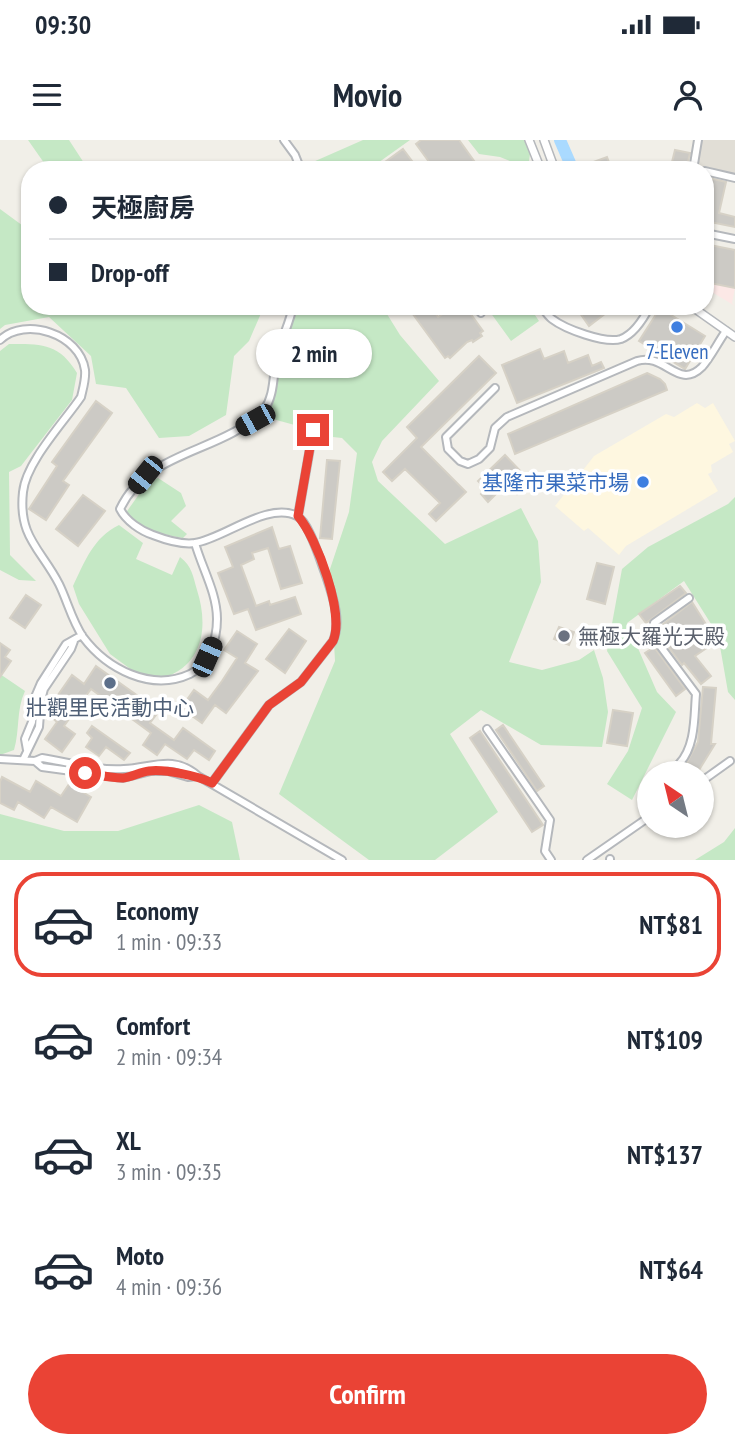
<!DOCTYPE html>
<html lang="en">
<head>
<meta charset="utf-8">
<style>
  body { margin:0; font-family:"PT Sans Narrow","Noto Sans TC",sans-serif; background:#f6f6f7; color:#1f2937; height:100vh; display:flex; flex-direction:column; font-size:26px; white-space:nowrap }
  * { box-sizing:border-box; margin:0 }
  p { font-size:23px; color:#747a83 }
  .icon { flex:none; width:38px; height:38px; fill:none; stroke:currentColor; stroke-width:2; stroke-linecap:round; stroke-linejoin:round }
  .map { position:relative; height:720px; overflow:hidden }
  .sheet { display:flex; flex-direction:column; background:#fff; flex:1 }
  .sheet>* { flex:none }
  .hud { position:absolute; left:21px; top:21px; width:693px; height:154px; border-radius:28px; box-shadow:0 2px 5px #0004; display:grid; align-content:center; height:154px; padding:0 28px; background:#fff }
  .needle { width:46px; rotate:325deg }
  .controls { position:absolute; left:637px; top:621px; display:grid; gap:14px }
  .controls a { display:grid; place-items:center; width:77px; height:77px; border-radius:50%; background:#fff; box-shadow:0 2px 5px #0004; font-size:35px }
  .end { position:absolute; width:32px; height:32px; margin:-16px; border:9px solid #ea4335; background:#fff; box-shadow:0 0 0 4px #fff }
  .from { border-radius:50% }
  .bubble { position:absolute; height:49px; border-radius:24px; background:#fff; box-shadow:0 2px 5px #0004; font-size:23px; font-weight:700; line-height:49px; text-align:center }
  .car { position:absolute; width:21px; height:42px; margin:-21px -10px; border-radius:9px; box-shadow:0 0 5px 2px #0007; background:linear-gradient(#222 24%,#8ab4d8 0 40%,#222 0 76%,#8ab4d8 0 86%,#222 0) }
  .hud b { display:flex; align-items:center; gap:24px; height:66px; font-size:26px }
  .hud b+b { border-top:2px solid #e0e1e3 }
  .hud i { width:18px; height:18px; background:#1f2937 }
  ul { padding:12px 0 0; list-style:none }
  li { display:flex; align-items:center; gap:21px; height:105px; margin:0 14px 10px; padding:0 14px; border:4px solid transparent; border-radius:28px }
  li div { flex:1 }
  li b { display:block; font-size:26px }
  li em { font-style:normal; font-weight:700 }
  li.selected { border-color:#ea4335 }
  li>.icon { width:63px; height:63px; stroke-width:1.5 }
  .button { display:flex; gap:14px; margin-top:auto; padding:14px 28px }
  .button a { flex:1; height:80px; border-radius:42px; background:#ea4335; color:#fff; font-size:28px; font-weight:700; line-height:80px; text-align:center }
  .status { display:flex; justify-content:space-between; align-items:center; height:49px; padding:0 35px; background:#fff; direction:ltr }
  .status svg { height:19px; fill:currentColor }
  header { display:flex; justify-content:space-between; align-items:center; height:91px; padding:0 28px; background:#fff; font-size:32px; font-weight:700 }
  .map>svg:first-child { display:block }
  .commercial { fill:#fef7e0 }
  .education { fill:#e1ded6 }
  .medical { fill:#fce8e6 }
  .green { fill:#c5e8c5 }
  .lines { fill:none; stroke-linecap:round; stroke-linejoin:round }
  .river { stroke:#aadaff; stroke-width:12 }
  .building { fill:#cccac5; stroke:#d6d1c6; stroke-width:2 }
  .minor-casing { stroke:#b5b8bc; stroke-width:10 }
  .tertiary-casing { stroke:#b5b8bc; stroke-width:10 }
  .minor { stroke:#fff; stroke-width:6 }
  .tertiary { stroke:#fff; stroke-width:7 }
  .route { stroke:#ea4335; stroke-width:9 }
  .shop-dot { fill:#3f7fe0; stroke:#fff; stroke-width:2.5 }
  .worship-dot { fill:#6b7280; stroke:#fff; stroke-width:2.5 }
  .service-dot { fill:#5c6f8a; stroke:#fff; stroke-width:2.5 }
  .labels { text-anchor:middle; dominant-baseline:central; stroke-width:7; stroke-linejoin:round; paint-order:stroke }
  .shop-label { font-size:21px; fill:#366cbe; stroke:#fff }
  .worship-label { font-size:21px; fill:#5b616d; stroke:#fff; text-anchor:start }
  .service-label { font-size:21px; fill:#4e5e75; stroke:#fff }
</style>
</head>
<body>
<div class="status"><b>09:30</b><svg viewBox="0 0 49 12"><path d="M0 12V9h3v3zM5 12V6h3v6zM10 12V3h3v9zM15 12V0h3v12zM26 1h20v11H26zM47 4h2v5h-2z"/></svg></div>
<header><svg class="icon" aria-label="menu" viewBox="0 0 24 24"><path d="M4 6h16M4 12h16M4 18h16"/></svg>Movio<svg class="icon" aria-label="person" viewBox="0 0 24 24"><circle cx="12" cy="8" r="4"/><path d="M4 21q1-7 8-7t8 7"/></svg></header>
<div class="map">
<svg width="735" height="720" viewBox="0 0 735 720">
  <rect width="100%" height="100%" fill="#f1efe8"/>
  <!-- commercial -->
  <path class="commercial" d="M697,263L705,268L713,263L735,301L729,304L733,312L711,325L712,332L708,334L718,351L626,406L619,415L588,388L584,391L555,366L594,316L666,274L674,277Z"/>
  <!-- education -->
  <path class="education" d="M698,0H735V35L693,26Z"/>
  <!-- medical -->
  <path class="medical" d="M705,142L735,148L732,163L735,166L705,148Z"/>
  <!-- green -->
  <path class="green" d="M28,0H69L84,23L109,30H49Z
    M363,0H410L368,30H312L313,22Z
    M468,0H524L530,14L528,28L500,17L479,14Z
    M0,69L30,91V166H259L262,171L249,201L234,216L226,275L189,296L159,298L126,248L96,244L91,216L49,177L5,185L0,189Z
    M289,166H382L400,195L439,241L382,301L372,322L378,341L445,404L521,368L538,401L541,442L509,522L542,530L579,520L594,510L603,538L608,572L602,607L541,605L481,570L450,594L498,672L435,720H369L279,654L335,521L330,429L349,372L357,313L342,298L315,295L313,290L269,278Z
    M497,166H529L539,181L511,201L490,172Z
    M9,204C41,204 59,203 77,233L72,260L21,326L9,332L10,415L36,441L19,440L0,430V211Z
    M158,338L181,353L186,366L171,381L187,394L183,398C161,394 143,390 125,374L147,343Z
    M735,357V560L728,552L718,495L684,441L627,483L657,552L676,572L632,660L607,644L628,611L642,568L607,511L622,429L648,407L728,364Z
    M119,385L143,403L136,419L172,435L180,417C192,426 193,436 197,450C207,481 206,519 171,535C164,539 152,538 144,539L110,514L79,464L73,446C85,421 93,398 119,385Z
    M0,534L25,551C16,570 20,590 14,610L0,615Z
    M199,665L232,682L240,720H0V674L64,691H118Z
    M735,688V720H695L724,702Z"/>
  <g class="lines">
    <!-- river -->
    <path class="river" d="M560,0L573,30"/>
  </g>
  <!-- building -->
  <path class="building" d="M421,0H459L477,25L470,30H435L416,4Z
    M403,9L412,21L406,25L410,30H374Z
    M675,10L690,13L686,30H670Z
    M607,17L612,30H587L585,25Z
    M705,37L726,42L719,73L735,77V87L705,81Z
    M705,104L735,110V148L705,142Z
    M407,166H430L438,177L455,166H465L483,191L480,193L482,196L473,202L472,200L467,202L450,218L448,216L445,218Z
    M575,166H608L610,170L589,186Z
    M660,168L705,196L685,229L639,201Z
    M540,209L544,219L564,211L568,223L588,215L592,226L601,222L604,228L517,263L502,225Z
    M479,216L496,233L421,307L466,352L436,381L429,374L440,363L405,329L392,341L383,332L417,298L407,287Z
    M647,233L660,239L665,244L667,250L515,314L508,294Z
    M96,261L112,273L63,341L69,345L46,380L29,369L57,326L52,322Z
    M505,315L530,341L517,354L507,343L488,362L481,354L486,349L478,341Z
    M327,320L340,321L332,399L320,398Z
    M83,355L105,371L78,406L56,389Z
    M272,387L279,409L290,406L302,443L281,449L268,408L252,413L254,419L241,425L256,466L269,461L270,465L295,457L301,474L256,490L248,469L234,474L218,433L233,427L225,407Z
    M597,423L614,427L605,464L587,459Z
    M680,446L686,453L646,483L639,474Z
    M26,455L41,465L25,488L10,478Z
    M692,462L707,486L704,488L714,503L695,516L711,536L701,544L684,523L682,525L664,501L670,497L662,485Z
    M559,487L574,492L569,505L554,499Z
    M289,489L306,501L285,533L266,519Z
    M237,491L257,504L245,523L258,531L226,573L215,565L202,583L181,568L194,550L208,560L222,541L237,518L224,510Z
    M0,503L10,510L5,517L11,521L0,537Z
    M654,507L685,549L676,556L645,513Z
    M96,526L159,571L150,583L174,600L183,588L215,611L209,620L194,610L187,619L165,604L157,615L143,605L151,593L91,549L64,586L75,594L62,612L45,599L57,582L46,572L72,535L84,544Z
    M703,547L716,548L711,604H715L699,630L686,624L698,602Z
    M613,570L633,573L627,606L607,603Z
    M503,585L544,646L537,651L496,590Z
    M92,586L130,613L124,620L106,607L99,616L86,607L92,598L87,593Z
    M480,591L543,685L532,692L470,598Z
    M2,637L30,652L36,641L61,656L69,644L91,657L77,682L51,667L44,678L18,662L14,670L0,663V642Z"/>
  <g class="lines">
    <!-- minor casing -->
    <g class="minor-casing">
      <path id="minor" d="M284,0L295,15L301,30
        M693,30L698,0
        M705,31L735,38
        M705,93L735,99
        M476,166L481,173
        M541,166C544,170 548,176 552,179C565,189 605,204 621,199C634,194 644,178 650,166
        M0,200C25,176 80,194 85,230C86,239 83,248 81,257C64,282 26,322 23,352C18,397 41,409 59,444C67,460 72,481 83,497C107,529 151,552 190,534C209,525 217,499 217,479C217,453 202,428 195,403
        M495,248L446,297L448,309L460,321L468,324L479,319L490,308L495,288L507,277L637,221C665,212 678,251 702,227C711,217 718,202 726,191
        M298,376L313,291
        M487,589L550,680L545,711L551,720
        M27,610L25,599L32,582L35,557L41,543L66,504L82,495
        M0,619L35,621L42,618C68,622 98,631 124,629C152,628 173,614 198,636L342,720
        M23,620L39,587L41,560L44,549L71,509L74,501
        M35,621L42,627L123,638L151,631H168L188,637L198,636
        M666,634C670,629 675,628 679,624C696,606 694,576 696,554L658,503L654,483L689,458
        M702,641L730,621
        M212,643L269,565L301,542L333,501C342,480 332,454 325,433C320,420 309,382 297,376C268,361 223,399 195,403C182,405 166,400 153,395C141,391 126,381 120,369C143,321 192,315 234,292C245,285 256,281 264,270C276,253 272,232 278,213C282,197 290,182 293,166
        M610,719V720
        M587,720L649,677"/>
    </g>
    <!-- tertiary casing -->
    <g class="tertiary-casing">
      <path id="tertiary" d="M529,0L541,30
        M544,0L555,30
        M691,166L735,197"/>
    </g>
    <!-- minor -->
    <use href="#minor" class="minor"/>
    <!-- tertiary -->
    <use href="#tertiary" class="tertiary"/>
  </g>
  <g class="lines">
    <!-- route -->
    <path class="route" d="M85,633C97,635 111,638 123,638C132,637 140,632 149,631C165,629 199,636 212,643L269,565L301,542L333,501C345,474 317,398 298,376L313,290"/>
  </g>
  <!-- markers -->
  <g class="shop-dot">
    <circle cx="677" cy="187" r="7"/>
    <circle cx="643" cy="342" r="7"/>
  </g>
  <circle class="worship-dot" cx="564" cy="496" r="7"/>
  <circle class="service-dot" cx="110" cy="543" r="7"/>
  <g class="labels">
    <!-- shop labels -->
    <g class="shop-label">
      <text x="677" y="211">7-Eleven</text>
      <text x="629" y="342" text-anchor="end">基隆市果菜市場</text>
    </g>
    <!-- worship labels -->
    <g class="worship-label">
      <text x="578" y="496">無極大羅光天殿</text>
    </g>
    <!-- service labels -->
    <g class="service-label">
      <text x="110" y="567">壯觀里民活動中心</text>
    </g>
  </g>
</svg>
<div class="controls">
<a><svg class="needle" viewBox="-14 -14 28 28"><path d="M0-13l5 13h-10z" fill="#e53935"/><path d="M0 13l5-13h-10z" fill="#747a83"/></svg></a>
</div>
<i class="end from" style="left:85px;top:633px"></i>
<i class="end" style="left:313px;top:290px"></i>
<div class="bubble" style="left:256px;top:189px;width:116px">2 min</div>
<i class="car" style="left:255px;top:280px;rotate:241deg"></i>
<i class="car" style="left:145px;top:335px;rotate:219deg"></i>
<i class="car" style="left:207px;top:517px;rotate:24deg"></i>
<div class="hud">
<b><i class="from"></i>天極廚房</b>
<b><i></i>Drop-off</b>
</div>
</div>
<section class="sheet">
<ul>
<li class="selected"><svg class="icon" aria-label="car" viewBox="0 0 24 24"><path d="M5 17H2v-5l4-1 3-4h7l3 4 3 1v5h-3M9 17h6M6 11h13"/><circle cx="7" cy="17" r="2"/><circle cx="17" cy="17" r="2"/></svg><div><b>Economy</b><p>1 min · 09:33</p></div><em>NT$81</em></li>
<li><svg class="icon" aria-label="car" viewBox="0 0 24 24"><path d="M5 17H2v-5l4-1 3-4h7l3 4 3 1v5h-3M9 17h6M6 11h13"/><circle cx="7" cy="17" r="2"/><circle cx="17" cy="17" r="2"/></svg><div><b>Comfort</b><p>2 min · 09:34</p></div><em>NT$109</em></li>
<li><svg class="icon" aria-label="car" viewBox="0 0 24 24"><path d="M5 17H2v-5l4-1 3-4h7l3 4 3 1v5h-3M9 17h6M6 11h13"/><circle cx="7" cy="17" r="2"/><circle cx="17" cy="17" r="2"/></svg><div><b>XL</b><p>3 min · 09:35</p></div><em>NT$137</em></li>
<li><svg class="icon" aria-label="car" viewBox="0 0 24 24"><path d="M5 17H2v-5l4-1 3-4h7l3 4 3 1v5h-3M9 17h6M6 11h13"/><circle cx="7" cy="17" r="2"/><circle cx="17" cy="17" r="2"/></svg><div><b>Moto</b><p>4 min · 09:36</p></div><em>NT$64</em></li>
</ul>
<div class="button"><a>Confirm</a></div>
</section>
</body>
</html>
